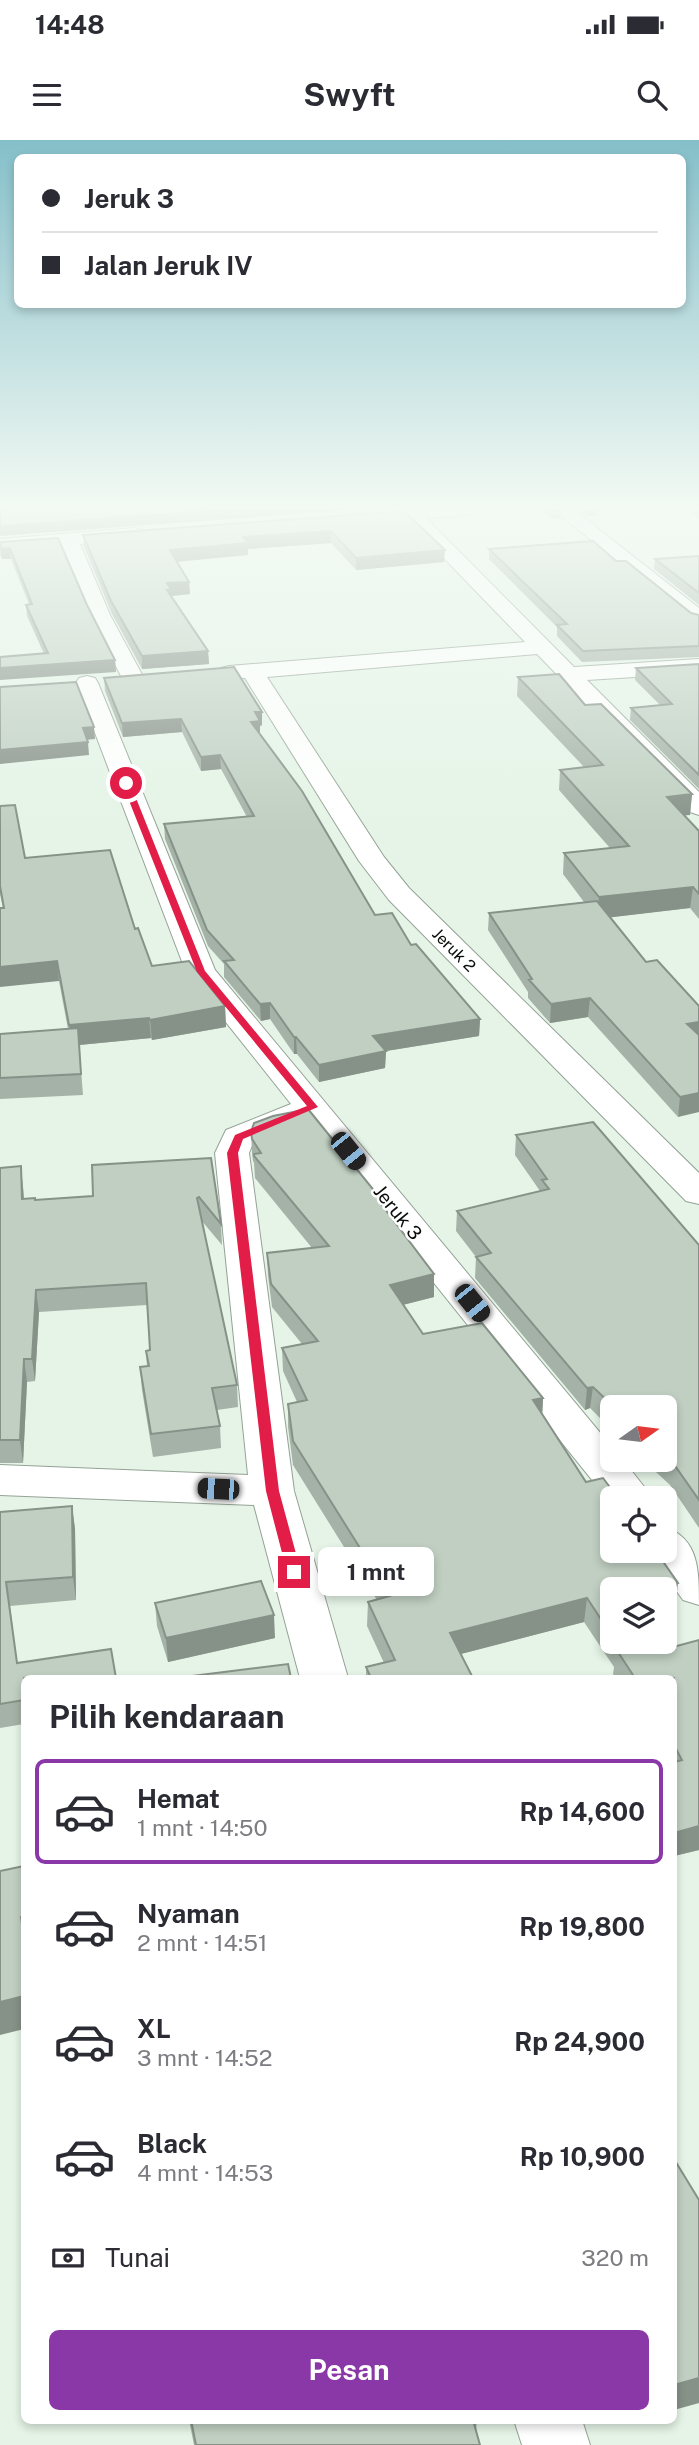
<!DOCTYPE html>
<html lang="id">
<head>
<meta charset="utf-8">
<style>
  body { margin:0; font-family:"Public Sans",sans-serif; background:#f2f2f3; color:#2b2b33; height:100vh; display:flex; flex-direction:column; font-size:26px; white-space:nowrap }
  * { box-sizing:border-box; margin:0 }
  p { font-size:23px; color:#7c7c81 }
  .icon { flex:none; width:38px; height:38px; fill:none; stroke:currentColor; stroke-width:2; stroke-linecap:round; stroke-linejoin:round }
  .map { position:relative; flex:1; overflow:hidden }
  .details { position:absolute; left:21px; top:1535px; width:656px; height:749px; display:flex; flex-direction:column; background:#fff; border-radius:10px; box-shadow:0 4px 10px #0003 }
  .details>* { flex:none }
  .top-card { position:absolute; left:14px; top:14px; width:672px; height:154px; border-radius:10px; box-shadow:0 4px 10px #0003; display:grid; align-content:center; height:154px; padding:0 28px; background:#fff }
  .needle { width:46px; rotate:76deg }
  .controls { position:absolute; left:600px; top:1255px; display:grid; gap:14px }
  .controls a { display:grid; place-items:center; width:77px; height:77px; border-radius:10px; background:#fff; box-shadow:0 4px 10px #0003; font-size:35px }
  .end { position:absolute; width:32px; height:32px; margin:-16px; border:9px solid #e11d48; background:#fff; box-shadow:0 0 0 4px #fff }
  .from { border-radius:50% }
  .bubble { position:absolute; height:49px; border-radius:10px; background:#fff; box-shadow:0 4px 10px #0003; font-size:23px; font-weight:700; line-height:49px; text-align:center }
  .car { position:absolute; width:21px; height:42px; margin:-21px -10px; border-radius:9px; box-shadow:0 0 5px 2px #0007; background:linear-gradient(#222 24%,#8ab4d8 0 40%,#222 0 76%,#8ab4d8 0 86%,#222 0) }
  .top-card b { display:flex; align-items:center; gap:24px; height:66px; font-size:26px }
  .top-card b+b { border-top:2px solid #e1e1e2 }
  .top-card i { width:18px; height:18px; background:#2b2b33 }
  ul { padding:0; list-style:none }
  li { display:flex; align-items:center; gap:21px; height:105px; margin:0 14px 10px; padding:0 14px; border:4px solid transparent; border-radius:10px }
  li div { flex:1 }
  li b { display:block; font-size:26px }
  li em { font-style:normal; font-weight:700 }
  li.selected { border-color:#8a38a7 }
  li>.icon { width:63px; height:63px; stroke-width:1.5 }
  h2 { padding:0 28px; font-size:32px; line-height:84px }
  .pay { display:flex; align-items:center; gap:18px; height:77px; padding:0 28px; font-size:26px }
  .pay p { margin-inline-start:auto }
  .button { display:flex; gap:14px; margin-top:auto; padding:14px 28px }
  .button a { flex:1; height:80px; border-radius:10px; background:#8a38a7; color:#fff; font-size:28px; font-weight:700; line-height:80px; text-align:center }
  .status { display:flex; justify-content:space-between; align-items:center; height:49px; padding:0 35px; background:#fff; direction:ltr }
  .status svg { height:19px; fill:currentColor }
  header { display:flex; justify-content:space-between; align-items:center; height:91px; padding:0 28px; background:#fff; font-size:32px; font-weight:700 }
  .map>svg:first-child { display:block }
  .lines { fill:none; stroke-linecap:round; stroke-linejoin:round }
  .minor-casing { stroke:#94a296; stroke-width:2 }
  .minor { fill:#fff; fill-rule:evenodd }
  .wall { fill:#a5b2a7 }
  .shaded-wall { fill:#869188 }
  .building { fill:#c0cfc2; stroke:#869188; stroke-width:2 }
  .route { fill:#e11d48 }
  .labels { text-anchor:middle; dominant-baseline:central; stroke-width:5; stroke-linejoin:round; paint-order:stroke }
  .far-street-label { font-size:16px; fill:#090e0a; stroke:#fff }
  .street-label { font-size:19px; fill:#090e0a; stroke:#fff }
</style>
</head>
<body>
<div class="status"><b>14:48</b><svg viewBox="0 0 49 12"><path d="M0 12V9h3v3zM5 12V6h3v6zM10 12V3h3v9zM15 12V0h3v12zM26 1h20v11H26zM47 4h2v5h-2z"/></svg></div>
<header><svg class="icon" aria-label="menu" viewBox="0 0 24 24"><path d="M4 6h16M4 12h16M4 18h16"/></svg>Swyft<svg class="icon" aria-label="search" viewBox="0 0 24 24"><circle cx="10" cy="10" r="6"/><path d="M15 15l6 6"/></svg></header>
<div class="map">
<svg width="699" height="2305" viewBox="0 0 699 2305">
  <rect width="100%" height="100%" fill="#e5f4e7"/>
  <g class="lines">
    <!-- minor casing -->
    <g class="minor-casing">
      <path id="minor" d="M398,369H485L476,374L426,378L574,527L699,519V533L587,540L699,652V675L690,672L537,514L267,537L384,717L409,748L699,1033V1064L686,1061L389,760L359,721L245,538H221L218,533L221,528L229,526L525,502L407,380L355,383L346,378L355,373Z
        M553,369H573L699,468V484L692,482Z
        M134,388L141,390L143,394L141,398L80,404L110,475L145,540L142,545H126L123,540L90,475L61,406L0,411V399Z
        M87,536L95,538L98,543L215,830L612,1307V1320H623L653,1358H612V1365L305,982L253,1003L249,1013L294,1351L348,1538H300L254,1365L0,1355V1325L248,1335L215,1013L226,990L291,964L186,832L76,543L79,538Z
        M665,1387C699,1399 699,1430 699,1465L683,1460L647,1410H665Z
        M514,2280H582L590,2305H522Z"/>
    </g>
    <!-- minor -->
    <use href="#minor" class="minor"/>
  </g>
  <!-- wall -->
  <path class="wall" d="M539,369H561L560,378L551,379Z
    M576,369H612L597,370V376H587Z
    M686,369H699V379Z
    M404,371L444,422L356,430L331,403L248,409V415L177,422L189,442L190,454L171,456V457L208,511L209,524L142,529L112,474L84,407L83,395Z
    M0,402L87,465L115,520L116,532L44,514L27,476L26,465L29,464L11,419H2L0,415Z
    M489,409L616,421L691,473L699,475V517L582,522L557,496V487L489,419Z
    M699,416V465L654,429L655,419Z
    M699,524V649L630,580L631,568L660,565L635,540L636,528Z
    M518,537L585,565L692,654L690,675H684L699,691V779L690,768L610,777L646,822L699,866L678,977L588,877L550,883L528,858V852L488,790L489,773L584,762L563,734L564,713L610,708L559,650L560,630L584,627L517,556Z
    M104,538L262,572V585L260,586V594L375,775L411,805L480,879L479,896L386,911L385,928L319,942L297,914H294L270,879L261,881L224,837V824L208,806L165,699L164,684L247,677L221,629L201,631L182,592L123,597L105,551Z
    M0,666L25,718L135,789L152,826L225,866L226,887L152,900L151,898L79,905L83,955L0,959V894L68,889L59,841L3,768L0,754Z
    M251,992L385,1064V1069L434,1134V1157L403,1165L423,1194L543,1258L542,1274L586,1342L675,1468L612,1449V1502H652L658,1511L699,1500V1710L674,1716V1538H616L613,1534L614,1527L584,1482L461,1514L473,1538H366V1527L384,1523L367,1486L368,1462L377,1460L293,1325L288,1287V1264L297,1262L283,1231L282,1208L302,1204L272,1167L268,1136L267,1113L312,1108L255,1038L254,1023L253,1021L252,1013Z
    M516,995L699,1105V1388L670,1345L643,1320H665V1267H612V1290L590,1268L585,1270L475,1138L476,1117L456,1091L457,1071L540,1051L515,1015Z
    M211,1018L221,1084L222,1105L201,1080L237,1245L238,1267L217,1270L220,1286L221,1308L153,1317L142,1250L140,1227H147L146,1211L150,1210L147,1165L39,1172L35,1241L27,1242L23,1323H0V1028L23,1047L24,1059L35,1060L93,1056Z
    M72,1366L75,1389L76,1460L10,1466L17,1523L24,1538V1584L0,1588V1372Z
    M155,1463L275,1498L168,1522L157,1486Z
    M189,2280H477L476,2291L480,2305H194Z"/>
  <!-- shaded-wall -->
  <path class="shaded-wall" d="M235,369H366L0,396V386Z
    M551,369H561L560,378L551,379Z
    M587,369H612L597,370V376H587Z
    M331,391V403L248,409V415L171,422L170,410L243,397Z
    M10,408L11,419H2L1,409Z
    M445,410L444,422L356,430V418Z
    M189,442L190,454L171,456V463H167V443Z
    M208,511L209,524L142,529V516Z
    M115,520L116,532L0,540V528Z
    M255,572H262V585L260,586V595L251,582Z
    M181,579L182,592L123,597L122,583Z
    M94,587L95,599L84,600L83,588Z
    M88,602L89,615L0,624V610Z
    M220,615L221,629L201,631V617Z
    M692,654L690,675L665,677L667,657Z
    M693,747L690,768L597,779L599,757Z
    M57,821L59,841L0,847V827Z
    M590,858L588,877L550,883L551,864Z
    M270,863V879L261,881L260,864Z
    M225,866L226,887L152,900L150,880Z
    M149,878L151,898L79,905L83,955L79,906H71L69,885Z
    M480,879L479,896L386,911L385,928L319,942V925L373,896Z
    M699,882V900L687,884Z
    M294,897H296L297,914H294Z
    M699,953V972L678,977L680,957Z
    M21,1026L23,1047L25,1080L22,1059Z
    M434,1134V1157L390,1168V1145Z
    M36,1150L39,1172L35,1241L32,1219Z
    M24,1219L27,1242L23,1323L20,1300Z
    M593,1247L590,1268L585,1270L587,1248Z
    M543,1258L542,1281L533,1260Z
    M72,1366L75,1389L76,1460L73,1437Z
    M678,1443L675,1468L665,1471V1449H659Z
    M587,1458L584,1482L449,1517L450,1493Z
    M274,1475L275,1498L168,1522L166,1498Z
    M699,1686V1710L674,1716V1693Z
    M24,1776V1797L21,1777Z
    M24,1856V1889L0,1895V1862Z
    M699,2238V2263L674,2270V2245Z"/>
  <!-- building -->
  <path class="building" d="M0,369H235L0,386Z
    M404,371L445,410L356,418L331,391L243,397L248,403L170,410L189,442L167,443L171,450H167L208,511L142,516L111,461L83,395Z
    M58,398L87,465L115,520L0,528V517L48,513L26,465L32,464L10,408L1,409L0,402Z
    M593,401L616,421H626L691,473L699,475V506L583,511L557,485L567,484L489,409Z
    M699,416V453L655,419Z
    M699,524V635L631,568L672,564L636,528Z
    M234,527L262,572H255L260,581L251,582L302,651L375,775L392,773L411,805L416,804L480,879L373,896L386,911L319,925L296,897H294L270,863L260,864L224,821L234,820L207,790L164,684L254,676L220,615L201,617L181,579L122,583L104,538Z
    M559,534L585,565L601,564L692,654L667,657L699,691V754L693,747L599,757L564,713L629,706L560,630L603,625L518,537Z
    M76,542L94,587L83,588L88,602L0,610V547Z
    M15,665L25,718L110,710L135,789L138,788L152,826L189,821L225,866L150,880L149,878L69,885L57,821L0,827V768H4L0,746V666Z
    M597,761L646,822L657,820L699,866V882L687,884L699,895V953L680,957L590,858L551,864L529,840L532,839L489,773Z
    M78,888L81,934L0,938V894Z
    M308,969L385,1064L382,1065L434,1134L390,1145L423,1194L482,1183L543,1258L533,1260L586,1342L603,1338L618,1358H612V1410H655L678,1443L659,1449H612V1496L587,1458L450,1493L473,1538H371L366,1527L395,1520L368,1462L390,1456L293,1301L288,1264L307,1260L282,1208L318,1201L271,1144L267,1113L329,1106L254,1016V1014L261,1013L252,999L251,992L254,983L273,976Z
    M593,982L699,1105V1360L673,1323L665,1315V1267H614L593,1247L587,1248L476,1117L491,1113L457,1071L549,1049L542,1040L547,1039L516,995Z
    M211,1018L221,1084L199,1057L197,1058L237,1245L212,1248L220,1286L151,1294L140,1227L149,1226L146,1211L150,1210L146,1143L36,1150L32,1219H24L20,1300H0V1028L21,1026L22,1059L35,1058V1060L93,1056L92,1025Z
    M72,1366L73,1437L6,1442L17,1523L111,1509L116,1538H24V1560L0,1564V1372Z
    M261,1441L274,1475L166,1498L155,1463Z
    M699,1500V1686L674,1693V1622L682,1620L674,1605V1538H635L616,1509L620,1508L616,1502H652L658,1511Z
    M288,1524L291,1538H176Z
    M24,1726V1776L21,1777L24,1797V1856L0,1862V1731Z
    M674,2019L699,2060V2238L674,2245Z
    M191,2280H473L480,2305H196Z"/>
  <!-- sky -->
  <linearGradient id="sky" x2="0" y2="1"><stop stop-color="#85bfc9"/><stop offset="0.53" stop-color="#f3faf4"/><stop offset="1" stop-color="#f3faf4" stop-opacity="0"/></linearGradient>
  <rect width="699" height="692" fill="url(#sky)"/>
  <!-- route -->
  <path class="route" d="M126,641L130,643L205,831L318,967L243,999L238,1013L279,1351L301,1432L294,1436L287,1432L266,1351L227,1013L235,995L307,966L197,832L122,643Z"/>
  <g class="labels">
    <!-- far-street labels -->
    <g class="far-street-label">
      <text transform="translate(454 810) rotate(45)">Jeruk 2</text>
    </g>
    <!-- street labels -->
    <g class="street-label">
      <text transform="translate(398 1072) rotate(51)">Jeruk 3</text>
    </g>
  </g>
</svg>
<div class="controls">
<a><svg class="needle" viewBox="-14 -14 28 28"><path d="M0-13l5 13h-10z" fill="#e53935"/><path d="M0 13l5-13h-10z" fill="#7c7c81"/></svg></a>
<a><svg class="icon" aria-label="locate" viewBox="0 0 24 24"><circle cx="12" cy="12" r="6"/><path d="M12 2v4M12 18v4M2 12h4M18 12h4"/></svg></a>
<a><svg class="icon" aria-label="layers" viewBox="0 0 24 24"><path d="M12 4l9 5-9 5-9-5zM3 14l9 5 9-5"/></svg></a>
</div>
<i class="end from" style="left:126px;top:643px"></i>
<i class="end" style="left:294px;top:1432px"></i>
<div class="bubble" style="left:318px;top:1407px;width:116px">1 mnt</div>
<i class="car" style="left:348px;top:1011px;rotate:141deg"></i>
<i class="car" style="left:472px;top:1163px;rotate:141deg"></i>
<i class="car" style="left:218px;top:1349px;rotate:273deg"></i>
<div class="top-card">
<b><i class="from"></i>Jeruk 3</b>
<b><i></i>Jalan Jeruk IV</b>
</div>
<section class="details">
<h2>Pilih kendaraan</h2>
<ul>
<li class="selected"><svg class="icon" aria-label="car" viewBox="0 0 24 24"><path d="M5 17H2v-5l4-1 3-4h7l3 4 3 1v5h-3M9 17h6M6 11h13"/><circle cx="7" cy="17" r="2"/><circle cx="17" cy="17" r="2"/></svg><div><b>Hemat</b><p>1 mnt · 14:50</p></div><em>Rp 14,600</em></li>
<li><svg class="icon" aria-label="car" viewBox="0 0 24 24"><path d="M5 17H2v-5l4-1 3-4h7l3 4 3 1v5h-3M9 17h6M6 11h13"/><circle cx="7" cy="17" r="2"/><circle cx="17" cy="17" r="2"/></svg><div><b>Nyaman</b><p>2 mnt · 14:51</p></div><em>Rp 19,800</em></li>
<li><svg class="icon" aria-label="car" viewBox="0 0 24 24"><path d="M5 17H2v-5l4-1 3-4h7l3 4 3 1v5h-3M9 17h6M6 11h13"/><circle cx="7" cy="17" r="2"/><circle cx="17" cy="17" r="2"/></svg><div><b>XL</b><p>3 mnt · 14:52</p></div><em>Rp 24,900</em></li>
<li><svg class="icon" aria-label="car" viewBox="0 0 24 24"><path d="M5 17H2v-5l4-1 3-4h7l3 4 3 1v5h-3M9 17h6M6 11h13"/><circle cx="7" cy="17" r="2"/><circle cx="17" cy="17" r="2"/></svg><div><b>Black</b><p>4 mnt · 14:53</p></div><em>Rp 10,900</em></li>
</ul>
<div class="pay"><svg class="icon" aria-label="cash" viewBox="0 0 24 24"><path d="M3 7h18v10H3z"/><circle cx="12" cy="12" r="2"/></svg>Tunai<p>320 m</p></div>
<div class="button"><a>Pesan</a></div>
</section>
</div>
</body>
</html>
